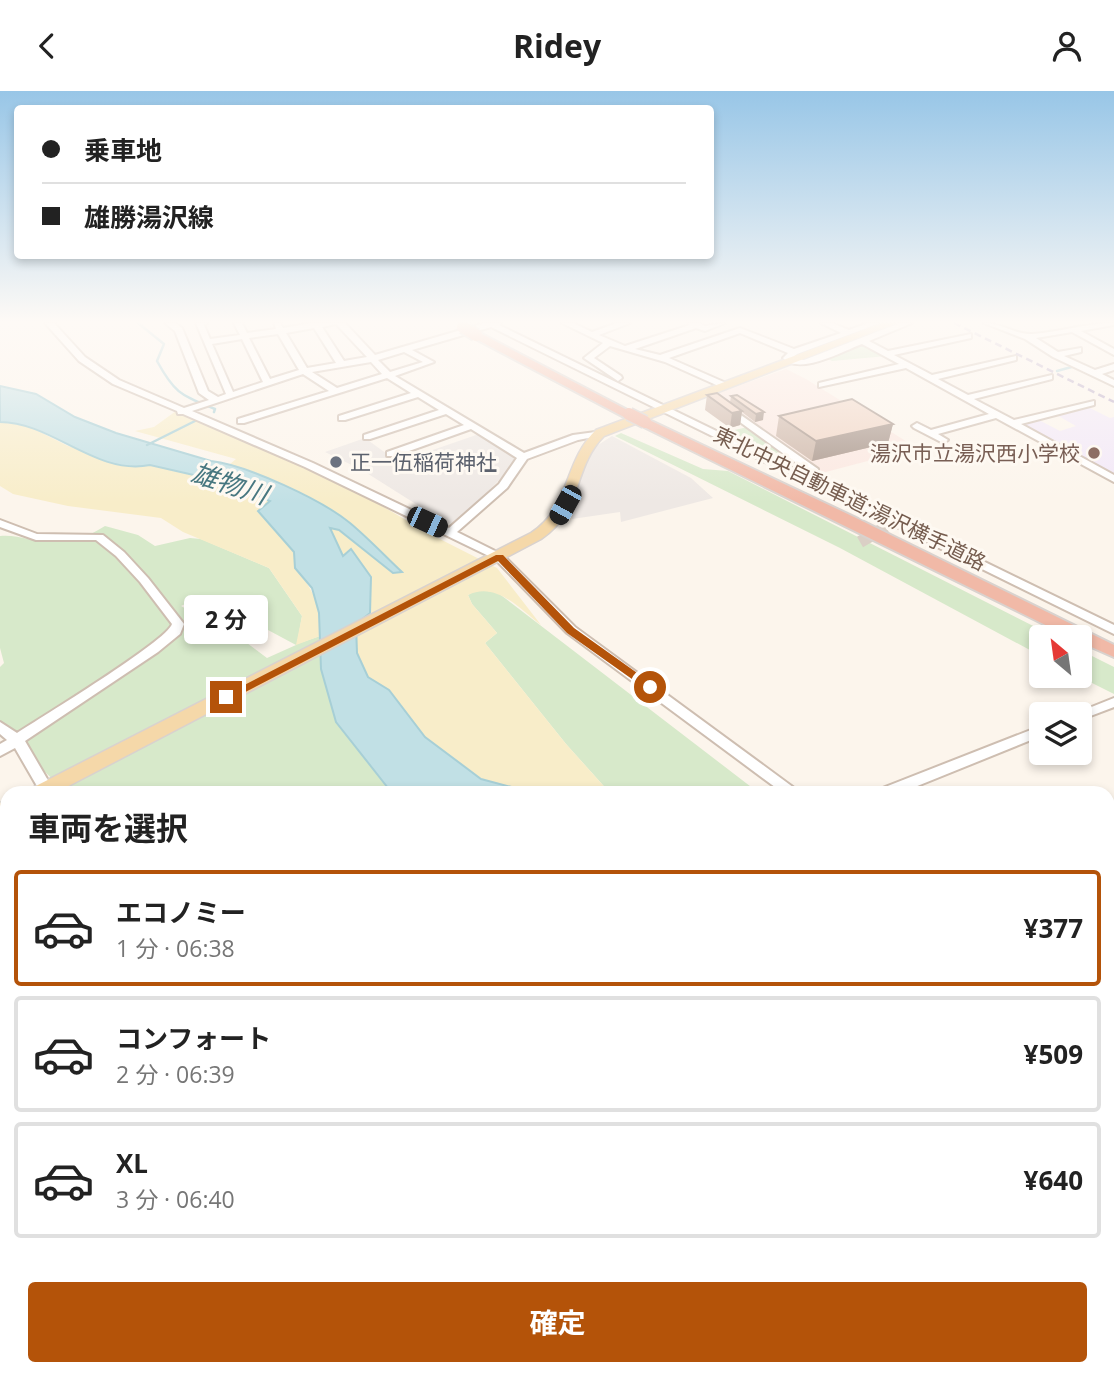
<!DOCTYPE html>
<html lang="ja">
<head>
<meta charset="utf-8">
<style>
  body { margin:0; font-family:"Open Sans","Noto Sans JP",sans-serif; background:#f2f2f2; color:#222; height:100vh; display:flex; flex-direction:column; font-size:26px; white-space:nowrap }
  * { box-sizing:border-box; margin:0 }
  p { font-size:23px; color:#767676 }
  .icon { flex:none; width:38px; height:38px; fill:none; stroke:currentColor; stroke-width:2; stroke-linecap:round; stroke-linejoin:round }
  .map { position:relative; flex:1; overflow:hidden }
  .panel { position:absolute; left:0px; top:695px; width:1115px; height:590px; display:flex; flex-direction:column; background:#fff; border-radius:21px 21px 0 0; box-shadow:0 4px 10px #0003 }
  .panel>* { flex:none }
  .top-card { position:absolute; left:14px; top:14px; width:700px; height:154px; border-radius:7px; box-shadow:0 4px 10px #0003; display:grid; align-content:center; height:154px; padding:0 28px; background:#fff }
  .needle { width:46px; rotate:331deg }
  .tools { position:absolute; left:1029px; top:534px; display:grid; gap:14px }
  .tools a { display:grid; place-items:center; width:63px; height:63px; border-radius:7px; background:#fff; box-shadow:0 4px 10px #0003; font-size:35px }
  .end { position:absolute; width:32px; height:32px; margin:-16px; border:9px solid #b45309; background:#fff; box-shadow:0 0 0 4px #fff }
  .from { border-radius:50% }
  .bubble { position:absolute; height:49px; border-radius:7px; background:#fff; box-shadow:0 4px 10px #0003; font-size:23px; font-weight:700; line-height:49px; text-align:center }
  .car { position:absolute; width:21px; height:42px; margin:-21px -10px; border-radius:9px; box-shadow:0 0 5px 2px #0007; background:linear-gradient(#222 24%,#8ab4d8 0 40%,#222 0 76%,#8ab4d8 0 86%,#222 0) }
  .top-card b { display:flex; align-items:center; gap:24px; height:66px; font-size:26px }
  .top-card b+b { border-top:2px solid #e0e0e0 }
  .top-card i { width:18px; height:18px; background:#222 }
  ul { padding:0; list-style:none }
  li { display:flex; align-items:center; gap:21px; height:116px; margin:0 14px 10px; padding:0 14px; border:4px solid #e0e0e0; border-radius:7px }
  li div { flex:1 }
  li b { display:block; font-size:26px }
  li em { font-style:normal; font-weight:700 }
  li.current { border-color:#b45309 }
  li>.icon { width:63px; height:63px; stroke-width:1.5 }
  h2 { padding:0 28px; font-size:32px; line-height:84px }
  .cta { display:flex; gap:14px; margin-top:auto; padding:14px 28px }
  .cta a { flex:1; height:80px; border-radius:7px; background:#b45309; color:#fff; font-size:28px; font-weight:700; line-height:80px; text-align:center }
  header { display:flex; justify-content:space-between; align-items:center; height:91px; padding:0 28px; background:#fff; font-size:32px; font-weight:700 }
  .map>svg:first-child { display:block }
  .commercial { fill:#fbe8e1 }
  .industrial { fill:#eee8e4 }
  .education { fill:#f2e8f8 }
  .green { fill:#d7e9ca; fill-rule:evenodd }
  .sand { fill:#f8edc9 }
  .water { fill:#c1e0e5; stroke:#a7cfd6; stroke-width:2 }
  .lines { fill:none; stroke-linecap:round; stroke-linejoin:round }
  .stream { stroke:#a7cfd6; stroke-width:2.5 }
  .minor-tunnel { stroke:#dacfc5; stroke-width:12; stroke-dasharray:12 6; stroke-linecap:butt }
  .minor-casing { stroke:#cebeb1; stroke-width:4 }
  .major-casing { stroke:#d9d2ce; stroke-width:3 }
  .highway-casing { stroke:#d9d2ce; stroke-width:4 }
  .minor { fill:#fff; fill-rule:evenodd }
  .major { fill:#f5d8a9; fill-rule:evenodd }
  .highway { fill:#f1b9a7; fill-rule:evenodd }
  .rail { stroke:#b8a9c6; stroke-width:2.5; stroke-dasharray:7 4.5; stroke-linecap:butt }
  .highway-bridge-casing { stroke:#d9d2ce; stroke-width:15; stroke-linecap:butt }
  .highway-bridge { stroke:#f1b9a7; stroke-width:12 }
  .wall { fill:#ceb7a9 }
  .shaded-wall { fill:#a8958a }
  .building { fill:#f0d5c5; stroke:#a8958a; stroke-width:2 }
  .route { fill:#b45309 }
  .education-dot { fill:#8d6e63; stroke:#fef9f2; stroke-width:2.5 }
  .worship-dot { fill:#6b7280; stroke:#fef9f2; stroke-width:2.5 }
  .labels { text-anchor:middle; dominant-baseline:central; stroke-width:6; stroke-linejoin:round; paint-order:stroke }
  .far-education-label { font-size:21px; fill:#785e54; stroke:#fef9f2; text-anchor:end }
  .far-worship-label { font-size:21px; fill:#5b616d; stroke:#fef9f2; text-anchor:start }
  .far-street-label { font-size:21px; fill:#765d4f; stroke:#fef9f2 }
  .water-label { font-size:26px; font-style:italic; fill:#477780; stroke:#fef9f2 }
</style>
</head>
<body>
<header><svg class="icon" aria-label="back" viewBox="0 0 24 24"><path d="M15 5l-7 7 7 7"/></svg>Ridey<svg class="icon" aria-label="person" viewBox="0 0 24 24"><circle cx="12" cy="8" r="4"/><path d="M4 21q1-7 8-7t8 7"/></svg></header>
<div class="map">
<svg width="1114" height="1283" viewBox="0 0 1114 1283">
  <rect width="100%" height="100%" fill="#fcf5ec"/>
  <!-- commercial -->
  <path class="commercial" d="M786,278L806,288L917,357L822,382L713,304Z"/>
  <!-- industrial -->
  <path class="industrial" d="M479,343L519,368L477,412L452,433L438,427L362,379L325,361L365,347L398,371Z
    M612,345L691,387L713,407L621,431L620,421L572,428L570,419L589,363L595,356Z"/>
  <!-- education -->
  <path class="education" d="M1086,315L1110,327L1114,326V384L1020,333L1037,328L1060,340L1076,335L1055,323Z"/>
  <!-- green -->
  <path class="green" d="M860,253L887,265L832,270L825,266Z
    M748,336L784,362V364L772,367L721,342Z
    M621,342L703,378L728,380L1055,546H1041V565L840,457L615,345Z
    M105,435L138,444L155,455L190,447L201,448L269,477L302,525L297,553L320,545L321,578L336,631L392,702H67L0,638V576L4,572L0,557V445C10,444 19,446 28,448C61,453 76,453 105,435ZM204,504H220L251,530L296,554L267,567L243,549L181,515Z
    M477,499L497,501L759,702H610L566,653L485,552L497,542L472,513L468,504Z
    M1080,559L1114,576V603L1078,585Z
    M447,1278H975L979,1283H450Z"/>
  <!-- sand -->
  <path class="sand" d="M176,320L339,390L430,443L497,477L541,534C520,518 496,490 468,504L472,513L497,542L485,552L566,653L610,702H534L481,688L425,646L389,599L368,586L357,562L350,458L343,465L329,437L339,439L393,482L401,481L262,386L230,373L236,368L135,340L154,336Z
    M0,331L28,335L68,355L139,376L150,374L220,390L271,410L258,421L294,461L295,477C316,501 319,514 320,545L296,554L302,525L269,477L183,441L161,427L68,415L13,403L0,395Z
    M1108,1190L1114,1195V1283H979L975,1278H1108Z"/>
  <!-- water -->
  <path class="water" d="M0,295L36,303L75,326L116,342L211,370C247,374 322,409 350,432C368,447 385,465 402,481L393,482L339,439L330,437L343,465L351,458L371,486L370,522L356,533L357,562L368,586L389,599L425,646L481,688L534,702H392L336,631L321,578L319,522L312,497L295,477L294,461L258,420L270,410L220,390L150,374C96,385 52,331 0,331Z
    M1108,1090L1114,1094V1195L1108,1190Z"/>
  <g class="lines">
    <!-- stream -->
    <path class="stream" d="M138,232L164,253L157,270C175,303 181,304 215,318L214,321
      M1057,280L1075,275
      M147,354L195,330"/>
    <!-- minor-tunnel -->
    <path class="minor-tunnel" d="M860,451L886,436"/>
    <!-- minor casing -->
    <g class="minor-casing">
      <path id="minor" d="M45,232H54L85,266L119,289L184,317L209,309L199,302L175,240L165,232H175L182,237L208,300L218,306L226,303L196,232H207L204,234L210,248L240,244L234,232H242L247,242L276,238L274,232H280L283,237L311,232H345L375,264L485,232H501L499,234L1114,534V543L491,236L412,259L434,271L395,285L524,362L573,344L603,340V344L578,349L527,368L507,397L457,441L503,464L575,536L801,702H783L567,542L495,468L305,376L183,323H178L177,320L113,293L79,270ZM336,233L337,234L367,266L344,270L322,236ZM314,237L336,272L307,277L286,242ZM278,243L299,279L270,288L249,247ZM242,248L263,291L233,301L212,253ZM404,261L423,271L390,281L378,269ZM371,271L382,283L337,297L312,281ZM303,283L329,300L238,328V332H244L387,287L411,302L339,325V329H345L418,306L439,319L364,344V348H370L446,323L464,334L387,361V365H395L471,338L517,367L499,393L449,437L313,372L192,320Z
        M562,232H573L592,241L617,232H630L599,244L625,255L690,234L688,232H700L705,235L725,232L705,240L696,237L635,258L660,264L740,237L794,258L841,242L821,232H832L849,239L868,232H880L797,263L792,267L804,269L900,232H912L869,250L888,260L971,243V247L894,264L932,284L1016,265V269L938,288L968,304L1052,284V288L974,308L1014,329L1094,310V314L1021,333L1114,384V391L996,327L938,343L948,349L943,352L914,337L912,335L917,332L931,339L989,323L906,277L819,296V292L899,273L862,253C843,260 799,285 783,267L788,262L740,242L669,267L726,292L727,294L723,297L665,271L610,255L594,267L621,285L622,287L618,290L584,267L603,252Z
        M984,232C1001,232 1016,244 1032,243C1060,241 1086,232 1114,232L1113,234L1081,240L1114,258V264L1072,241L1036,247L1058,261L1081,257V261L1064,265L1095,279L1114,273V279L1102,283L1114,289V295L1053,266L1025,248Z
        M725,313L818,378V382H810L722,318L720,316Z
        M0,429L37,443L103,444L124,461L148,487L184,533L180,543L158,561L25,650L53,698L51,702H41L15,657L0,665V653L7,649L0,643V631L17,642C40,627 167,550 172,533L140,491L116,465L96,449H36L0,436Z
        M1114,607V616L1080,629V623H1074Z
        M1041,635V645L900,702H878L880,698Z
        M0,778L7,782V804L0,800Z
        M7,831V845L0,848V834Z
        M7,929V945L0,948V932Z
        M1108,936L1114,938V957L1108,955Z
        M200,1278H224L227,1283H202Z
        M386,1278H410L413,1283H388Z"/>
    </g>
    <!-- major casing -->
    <g class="major-casing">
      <path id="major" d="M882,232H897L604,345C572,377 584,419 541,448L55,702H30L32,697L531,442C571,416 563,371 596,339Z
        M7,710V726L0,728V712Z"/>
    </g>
    <!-- highway casing -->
    <g class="highway-casing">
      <path id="highway" d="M472,242H480L635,323L629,327L624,326L472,246Z
        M645,327L854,426L1114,554V566L1080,551V546H1070L640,334V328Z"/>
    </g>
    <!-- minor -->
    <use href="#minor" class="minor"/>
    <!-- major -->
    <use href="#major" class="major"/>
    <!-- highway -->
    <use href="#highway" class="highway"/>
    <!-- rail -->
    <path class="rail" d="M954,232L1114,311"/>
    <!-- highway-bridge casing -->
    <g class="highway-bridge-casing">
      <path id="highway-bridge" d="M463,236L476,244
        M629,323L645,331"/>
    </g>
    <!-- highway-bridge -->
    <use href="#highway-bridge" class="highway-bridge"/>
  </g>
  <!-- wall -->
  <path class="wall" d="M707,304L730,312L731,305L737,304L763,329L755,331L742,321L740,334L730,337L705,319Z
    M779,325L893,333L888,352L812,370L776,345Z"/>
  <!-- shaded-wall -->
  <path class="shaded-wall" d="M742,320L740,334L730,337L732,322Z
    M764,321L763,329L755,331L756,323Z
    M893,333L888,352L812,370L816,350Z"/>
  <!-- building -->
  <path class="building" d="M717,302L742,320L732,322L707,304Z
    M737,304L764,321L756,323L731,305Z
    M852,308L893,333L816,350L779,325Z"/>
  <!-- sky -->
  <linearGradient id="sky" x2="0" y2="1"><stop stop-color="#98c6e7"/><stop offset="0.56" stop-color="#fefaf6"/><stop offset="1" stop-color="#fefaf6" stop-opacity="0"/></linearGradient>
  <rect width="1114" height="412" fill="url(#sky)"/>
  <!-- route -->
  <path class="route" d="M496,464H503L574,537L654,594V598H646L567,542L498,470L230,609L221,606Z"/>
  <!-- markers -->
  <circle class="education-dot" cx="1094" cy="362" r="7"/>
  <circle class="worship-dot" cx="336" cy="371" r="7"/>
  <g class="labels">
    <!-- far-education labels -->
    <g class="far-education-label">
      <text x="1080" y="362">湯沢市立湯沢西小学校</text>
    </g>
    <!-- far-worship labels -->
    <g class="far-worship-label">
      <text x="350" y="371">正一伍稲荷神社</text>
    </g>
    <!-- far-street labels -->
    <g class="far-street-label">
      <text transform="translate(850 407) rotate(26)">東北中央自動車道;湯沢横手道路</text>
    </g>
    <!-- water labels -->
    <g class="water-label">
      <text transform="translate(230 392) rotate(18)">雄物川</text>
    </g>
  </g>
</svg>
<div class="tools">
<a><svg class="needle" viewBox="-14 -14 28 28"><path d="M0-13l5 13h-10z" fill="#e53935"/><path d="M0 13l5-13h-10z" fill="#767676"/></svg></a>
<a><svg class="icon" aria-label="layers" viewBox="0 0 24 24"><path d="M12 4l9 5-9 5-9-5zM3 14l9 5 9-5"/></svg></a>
</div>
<i class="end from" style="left:650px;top:596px"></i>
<i class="end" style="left:226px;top:606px"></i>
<div class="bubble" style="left:184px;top:504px;width:84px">2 分</div>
<i class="car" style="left:565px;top:414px;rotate:209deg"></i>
<i class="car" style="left:427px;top:431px;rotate:115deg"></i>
<div class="top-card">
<b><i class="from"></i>乗車地</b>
<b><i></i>雄勝湯沢線</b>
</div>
<section class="panel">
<h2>車両を選択</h2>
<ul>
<li class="current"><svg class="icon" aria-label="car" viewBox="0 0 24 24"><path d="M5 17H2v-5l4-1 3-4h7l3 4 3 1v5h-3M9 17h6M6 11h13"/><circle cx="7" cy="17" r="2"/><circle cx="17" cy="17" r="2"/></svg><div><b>エコノミー</b><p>1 分 · 06:38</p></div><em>¥377</em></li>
<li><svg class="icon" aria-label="car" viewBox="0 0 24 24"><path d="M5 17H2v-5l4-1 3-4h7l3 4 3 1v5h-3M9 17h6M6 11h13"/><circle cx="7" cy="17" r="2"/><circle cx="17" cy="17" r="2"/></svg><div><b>コンフォート</b><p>2 分 · 06:39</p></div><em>¥509</em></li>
<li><svg class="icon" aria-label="car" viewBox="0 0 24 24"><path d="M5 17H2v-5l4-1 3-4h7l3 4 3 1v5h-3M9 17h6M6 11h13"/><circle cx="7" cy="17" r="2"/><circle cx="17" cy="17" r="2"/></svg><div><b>XL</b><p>3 分 · 06:40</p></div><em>¥640</em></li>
</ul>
<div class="cta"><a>確定</a></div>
</section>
</div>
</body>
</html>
